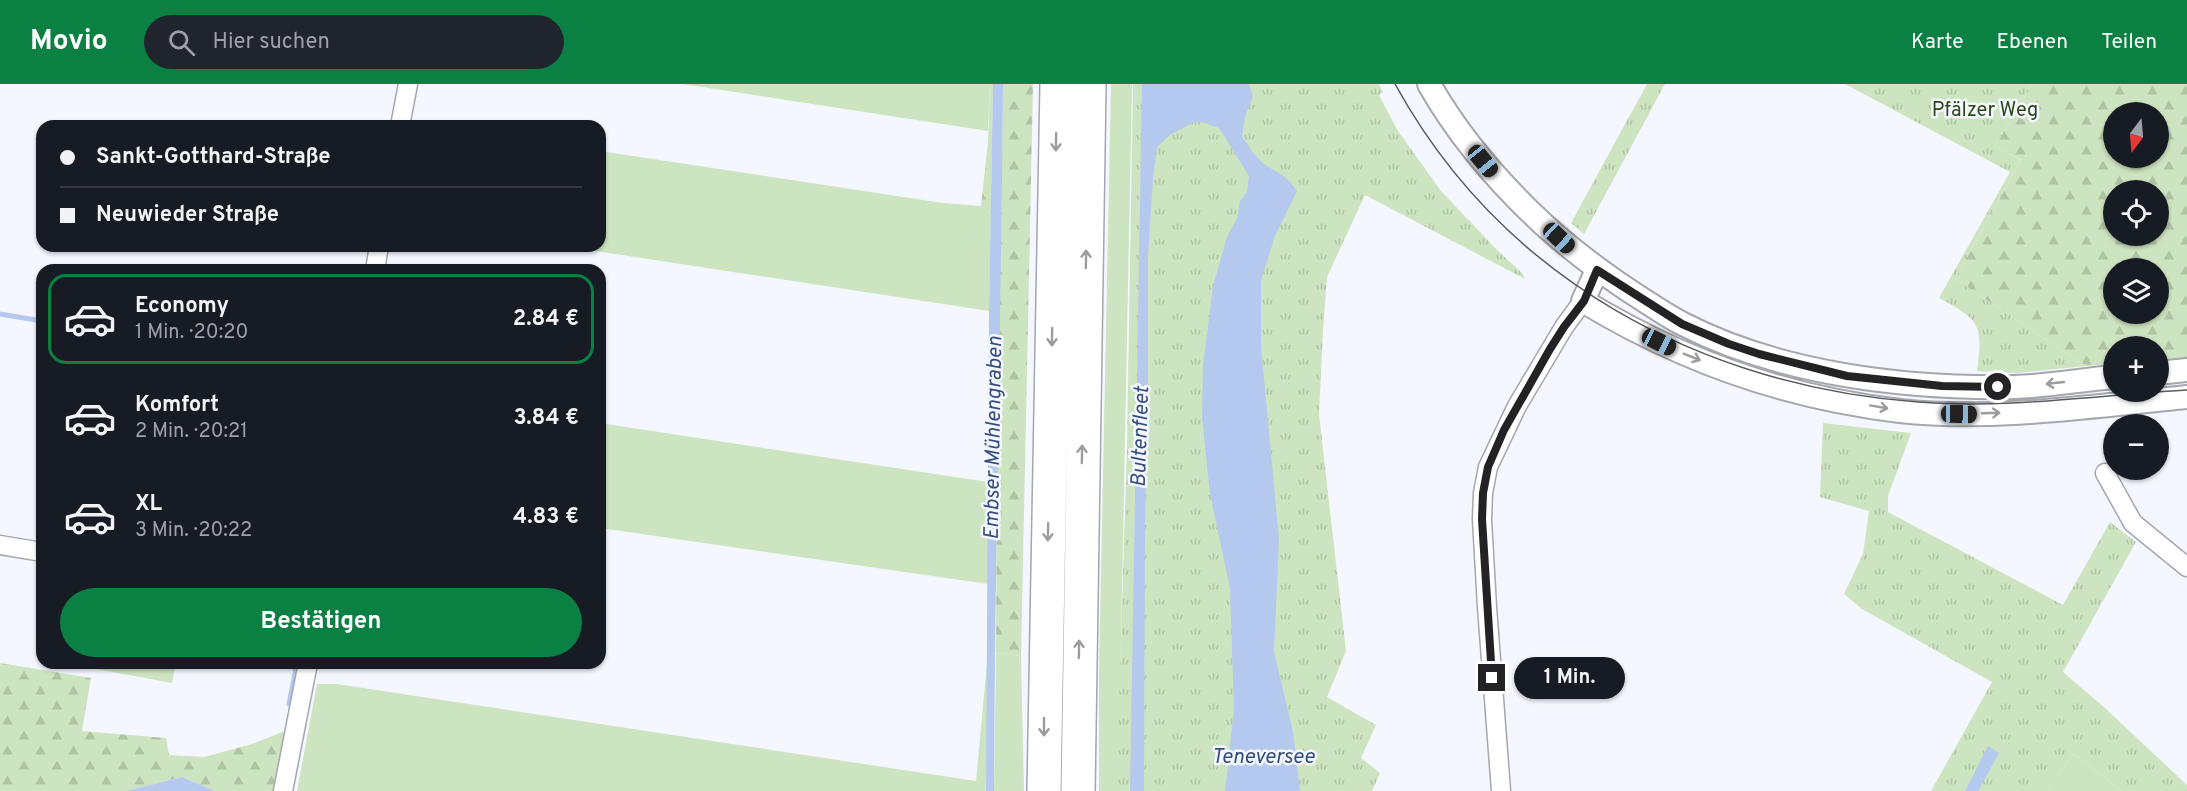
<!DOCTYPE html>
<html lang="de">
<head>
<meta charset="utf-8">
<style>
  body { margin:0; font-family:Overpass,sans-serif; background:#20242c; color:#f1f3f6; height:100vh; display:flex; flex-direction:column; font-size:22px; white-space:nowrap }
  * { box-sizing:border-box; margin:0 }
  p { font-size:20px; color:#9ea1a6 }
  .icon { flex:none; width:33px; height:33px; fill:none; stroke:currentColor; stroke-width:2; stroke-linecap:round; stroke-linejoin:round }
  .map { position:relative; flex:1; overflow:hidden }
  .panel { position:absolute; left:36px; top:180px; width:570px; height:405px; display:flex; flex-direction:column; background:#171b24; border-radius:18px; box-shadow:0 2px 4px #0004 }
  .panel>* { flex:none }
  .top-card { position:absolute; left:36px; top:36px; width:570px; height:132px; border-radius:18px; box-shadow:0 2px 4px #0004; display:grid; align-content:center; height:132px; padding:0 24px; background:#171b24 }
  .needle { width:39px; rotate:196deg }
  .buttons { position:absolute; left:2103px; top:18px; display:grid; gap:12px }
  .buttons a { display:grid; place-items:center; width:66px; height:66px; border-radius:50%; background:#171b24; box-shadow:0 2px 4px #0004; font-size:30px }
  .end { position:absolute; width:27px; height:27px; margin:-14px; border:8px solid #232326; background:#fff; box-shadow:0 0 0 3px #fff }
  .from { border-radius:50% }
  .bubble { position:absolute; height:42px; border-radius:21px; background:#171b24; box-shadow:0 2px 4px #0004; font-size:20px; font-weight:700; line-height:42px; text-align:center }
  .car { position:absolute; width:18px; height:36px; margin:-18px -9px; border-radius:8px; box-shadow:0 0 4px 2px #0007; background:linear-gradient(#222 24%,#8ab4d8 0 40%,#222 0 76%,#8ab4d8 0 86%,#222 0) }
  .top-card b { display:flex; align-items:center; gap:21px; height:57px; font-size:22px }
  .top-card b+b { border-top:2px solid #363941 }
  .top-card i { width:15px; height:15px; background:#f1f3f6 }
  ul { padding:10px 0 0; list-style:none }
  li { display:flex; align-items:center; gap:18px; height:90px; margin:0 12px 9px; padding:0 12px; border:3px solid transparent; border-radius:18px }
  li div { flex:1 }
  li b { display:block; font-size:22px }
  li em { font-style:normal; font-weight:700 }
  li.selected { border-color:#0b8043 }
  li>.icon { width:54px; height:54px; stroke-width:1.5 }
  .primary-button { display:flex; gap:12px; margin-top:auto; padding:12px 24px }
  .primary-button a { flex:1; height:69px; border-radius:36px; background:#0b8043; color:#fff; font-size:24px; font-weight:700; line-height:69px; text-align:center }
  header { display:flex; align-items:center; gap:36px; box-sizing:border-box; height:84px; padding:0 30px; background:#0b8043; color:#fff }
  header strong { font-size:28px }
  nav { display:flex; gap:33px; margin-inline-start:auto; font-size:21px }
  .search { width:420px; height:54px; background:#20242c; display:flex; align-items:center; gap:15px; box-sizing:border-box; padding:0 21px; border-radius:33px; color:#9ea1a6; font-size:22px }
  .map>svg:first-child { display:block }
  .green { fill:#cde4c0 }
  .forest { fill:url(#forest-firs); fill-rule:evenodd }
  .park { fill:url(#park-tufts) }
  .water { fill:#b5c8ed }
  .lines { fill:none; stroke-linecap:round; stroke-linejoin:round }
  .stream { stroke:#b5c8ed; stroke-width:5 }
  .minor-casing { stroke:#a5a7ae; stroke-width:21 }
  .tertiary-casing { stroke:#a5a7ae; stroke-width:26 }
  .motorway-casing { stroke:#a5a7ae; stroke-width:36 }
  .minor { stroke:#fff; stroke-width:18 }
  .tertiary { stroke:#fff; stroke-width:22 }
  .motorway { stroke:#fff; stroke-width:33 }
  .tram { stroke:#5a5b5f; stroke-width:1.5 }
  .oneway { stroke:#9c9c9d }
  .route { stroke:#232326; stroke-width:8 }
  .labels { text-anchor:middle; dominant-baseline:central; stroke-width:5; stroke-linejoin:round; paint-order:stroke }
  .park-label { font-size:20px; fill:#2c4915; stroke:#f4f7ff }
  .water-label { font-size:21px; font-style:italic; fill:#364d7e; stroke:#f4f7ff }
</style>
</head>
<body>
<header>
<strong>Movio</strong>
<div class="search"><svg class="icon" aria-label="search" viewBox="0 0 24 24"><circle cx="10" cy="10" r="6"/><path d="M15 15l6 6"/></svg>Hier suchen</div>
<nav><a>Karte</a><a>Ebenen</a><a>Teilen</a></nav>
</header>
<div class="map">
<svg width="2187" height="707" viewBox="0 0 2187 707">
  <defs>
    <pattern id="forest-firs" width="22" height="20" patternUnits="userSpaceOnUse" patternTransform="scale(1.5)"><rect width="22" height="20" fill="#cde4c0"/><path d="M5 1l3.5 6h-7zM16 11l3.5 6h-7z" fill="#b0c3a5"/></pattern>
    <pattern id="park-tufts" width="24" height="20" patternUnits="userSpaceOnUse" patternTransform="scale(1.5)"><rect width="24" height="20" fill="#cde4c0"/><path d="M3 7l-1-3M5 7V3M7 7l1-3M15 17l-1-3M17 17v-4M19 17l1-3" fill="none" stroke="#b0c3a5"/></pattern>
  </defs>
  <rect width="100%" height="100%" fill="#f4f7ff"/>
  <!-- green -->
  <path class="green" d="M682,0H990L988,47Z
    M1111,0H1132L1118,707H1099V587Z
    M600,67L943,119L981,122L991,131L989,227L563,162H600Z
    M600,339L988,398V500L600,444Z
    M988,568L986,707H297L317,600H337L976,697Z
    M996,569L1021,572L1024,707H994Z
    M97,579H176L172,599L96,585Z
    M2074,669L2121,707H2047Z"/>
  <!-- forest -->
  <path class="forest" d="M990,0H993L991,131L981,122L988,58Z
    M1003,0H1033L1021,572L996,569L997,320Z
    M2032,0H2187V274L2159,276L2158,262H2114L2113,280L2086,282L1955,195L2021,76L1995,62ZM2114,28H2158V74H2114ZM2114,106H2158V152H2114ZM2114,184H2158V230H2114Z
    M0,579L91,594L82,647L166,654L169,671L204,673L252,660L285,647L273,707H215L182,693L126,707H0Z"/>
  <!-- park -->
  <path class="park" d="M1133,0H1379L1383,9L1379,11L1398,47L1441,107L1497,166L1522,189L1525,195L1365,111L1327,193L1323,247L1319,330L1346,567L1327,613L1376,641L1361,674L1380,689L1372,707H1118L1117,682L1127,363Z
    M1647,0H1665L1584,150L1571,139Z
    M1845,0H2032L1995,62L2021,76L1955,195L2086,282L2016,289L1977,287C1983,240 1980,236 1939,214L2010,88Z
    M1823,339L1911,349L1888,412V428L2063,521L2110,438L2136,458L2063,588L2106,625L2187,701V707H2121L2074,669L2047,707H1931L1992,598L1862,525L1844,510L1863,470L1869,427L1820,413Z"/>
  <!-- water -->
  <path class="water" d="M993,0H1003C1001,236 995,471 994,707H986L989,227Z
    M1142,0H1249L1253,12L1245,33L1242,52C1249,63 1256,75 1267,82C1284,93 1284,89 1297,107L1275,152L1261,196V263L1279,455L1274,568L1293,648L1300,707H1225L1234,625L1230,504L1210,410L1202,334L1203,282L1213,202L1227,153L1237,134L1240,117L1247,108L1249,92L1219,44L1201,38H1194L1170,51L1157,63L1153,94L1148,172V313L1145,442L1144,707H1130Z
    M1988,662L1999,669L1978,707H1965Z
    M182,693L215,707H126Z"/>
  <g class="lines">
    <!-- stream -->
    <path class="stream" d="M0,230L42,237
      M289,620L297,579"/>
    <!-- minor casing -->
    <g class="minor-casing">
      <path id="minor" d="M400,42L408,0
        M375,186L379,162
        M2105,389L2133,439L2187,483
        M0,461L42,468
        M283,707L308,579
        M1501,707L1487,523L1482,435L1483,409L1488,383L1517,322L1564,243L1583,217"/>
    </g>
    <!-- tertiary casing -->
    <g class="tertiary-casing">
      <path id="tertiary" d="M1429,0C1459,53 1499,99 1543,140C1576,170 1610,195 1648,219C1659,226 1671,234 1683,240C1780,290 1906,305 2014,303C2047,302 2081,296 2114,293
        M1597,186L1583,217C1680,276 1788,314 1900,327C1992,337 2095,322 2187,313
        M2158,289L2187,286"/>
    </g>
    <!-- motorway casing -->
    <g class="motorway-casing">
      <path id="motorway" d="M1044,707L1057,0
        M1078,707L1089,0"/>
    </g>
    <!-- minor -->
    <use href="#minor" class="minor"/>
    <!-- tertiary -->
    <use href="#tertiary" class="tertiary"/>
    <!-- motorway -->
    <use href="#motorway" class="motorway"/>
    <!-- tram -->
    <path class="tram" d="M1395,0C1502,195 1701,302 1918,318C2008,325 2097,311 2187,306"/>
  </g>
  <!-- one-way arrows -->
  <defs><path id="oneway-shaft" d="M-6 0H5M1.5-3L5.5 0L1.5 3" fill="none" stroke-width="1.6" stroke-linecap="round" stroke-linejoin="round" transform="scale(1.5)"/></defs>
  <g class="oneway">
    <use href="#oneway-shaft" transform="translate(1056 58) rotate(91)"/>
    <use href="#oneway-shaft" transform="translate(1086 175) rotate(-89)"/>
    <use href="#oneway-shaft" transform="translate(1052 253) rotate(91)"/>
    <use href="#oneway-shaft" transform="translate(1692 273) rotate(22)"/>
    <use href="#oneway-shaft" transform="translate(2055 299) rotate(174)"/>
    <use href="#oneway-shaft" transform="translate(1879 323) rotate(10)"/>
    <use href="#oneway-shaft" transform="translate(1991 329) rotate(-2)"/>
    <use href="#oneway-shaft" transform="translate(1082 370) rotate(-89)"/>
    <use href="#oneway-shaft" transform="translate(1048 448) rotate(91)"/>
    <use href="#oneway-shaft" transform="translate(1079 565) rotate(-89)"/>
    <use href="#oneway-shaft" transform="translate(1044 643) rotate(90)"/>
  </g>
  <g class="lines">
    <!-- route -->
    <path class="route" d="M1492,594L1482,435L1483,409L1488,383L1504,346L1550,265L1564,243L1584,217L1597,186L1682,240L1729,260L1759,270L1847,292L1942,302L1998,303"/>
  </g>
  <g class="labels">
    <!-- park labels -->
    <g class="park-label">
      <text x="1985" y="27">Pfälzer Weg</text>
    </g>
    <!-- water labels -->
    <g class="water-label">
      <text transform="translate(1141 353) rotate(-88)">Bultenfleet</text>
      <text transform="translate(994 354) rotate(-89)">Embser Mühlengraben</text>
      <text x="1263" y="673">Teneversee</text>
    </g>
  </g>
</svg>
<div class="buttons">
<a><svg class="needle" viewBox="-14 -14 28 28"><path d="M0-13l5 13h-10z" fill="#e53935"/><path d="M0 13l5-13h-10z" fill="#9ea1a6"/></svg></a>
<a><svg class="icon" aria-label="locate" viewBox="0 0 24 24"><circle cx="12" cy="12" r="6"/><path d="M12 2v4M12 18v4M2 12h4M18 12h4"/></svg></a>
<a><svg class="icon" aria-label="layers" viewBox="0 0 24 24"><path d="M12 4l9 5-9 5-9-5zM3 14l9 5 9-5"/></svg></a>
<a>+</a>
<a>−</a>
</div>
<i class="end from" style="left:1998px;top:303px"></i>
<i class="end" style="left:1492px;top:594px"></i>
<div class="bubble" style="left:1514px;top:573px;width:111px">1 Min.</div>
<i class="car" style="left:1483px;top:77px;rotate:141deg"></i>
<i class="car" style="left:1559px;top:154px;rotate:133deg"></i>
<i class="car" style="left:1659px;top:258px;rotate:117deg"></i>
<i class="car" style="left:1959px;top:330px;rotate:91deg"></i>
<div class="top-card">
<b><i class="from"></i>Sankt-Gotthard-Straße</b>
<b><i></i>Neuwieder Straße</b>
</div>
<section class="panel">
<ul>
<li class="selected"><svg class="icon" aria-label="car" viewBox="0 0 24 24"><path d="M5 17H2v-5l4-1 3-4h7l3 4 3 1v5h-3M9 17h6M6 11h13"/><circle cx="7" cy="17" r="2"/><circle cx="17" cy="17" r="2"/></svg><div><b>Economy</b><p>1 Min. · 20:20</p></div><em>2.84 €</em></li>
<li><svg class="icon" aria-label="car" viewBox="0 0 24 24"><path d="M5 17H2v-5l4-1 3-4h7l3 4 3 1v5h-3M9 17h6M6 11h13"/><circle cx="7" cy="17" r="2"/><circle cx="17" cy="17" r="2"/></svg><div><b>Komfort</b><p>2 Min. · 20:21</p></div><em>3.84 €</em></li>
<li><svg class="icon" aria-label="car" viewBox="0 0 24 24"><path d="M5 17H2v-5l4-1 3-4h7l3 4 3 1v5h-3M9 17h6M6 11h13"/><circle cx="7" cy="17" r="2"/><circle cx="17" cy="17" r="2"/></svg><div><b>XL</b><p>3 Min. · 20:22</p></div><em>4.83 €</em></li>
</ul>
<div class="primary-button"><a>Bestätigen</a></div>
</section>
</div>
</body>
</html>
